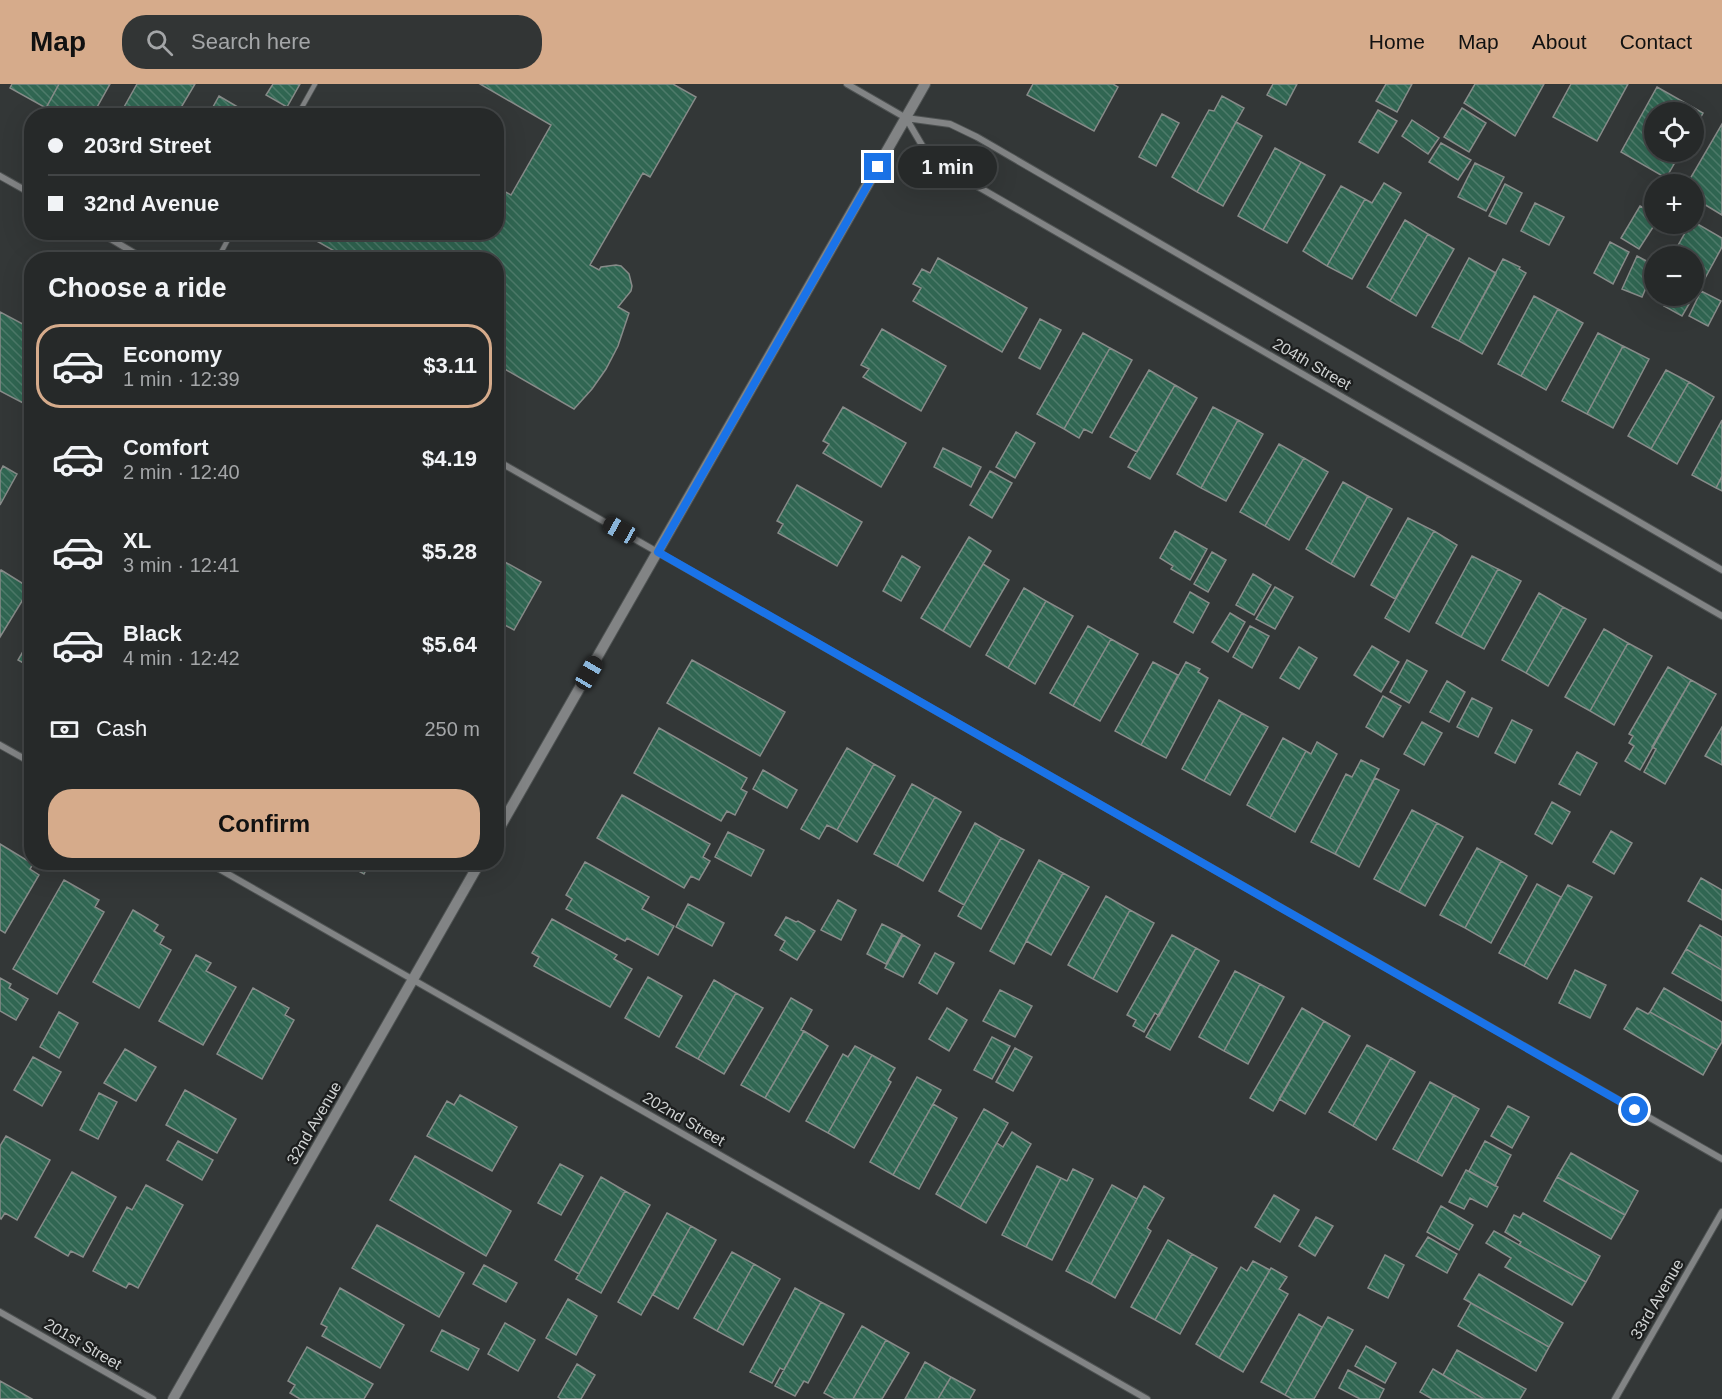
<!DOCTYPE html>
<html lang="en">
<head>
<meta charset="utf-8">
<style>
  body { margin:0; font-family:Helvetica,sans-serif; background:#323535; color:#f1f3f6; height:100vh; display:flex; flex-direction:column; font-size:22px; white-space:nowrap }
  * { box-sizing:border-box; margin:0 }
  p { font-size:20px; color:#a4a6a8 }
  .icon { flex:none; width:33px; height:33px; fill:none; stroke:currentColor; stroke-width:2; stroke-linecap:round; stroke-linejoin:round }
  .map { position:relative; flex:1; overflow:hidden }
  .sheet { position:absolute; left:24px; top:168px; width:480px; height:618px; display:flex; flex-direction:column; background:#262929; border-radius:24px; box-shadow:0 6px 24px #0002,0 0 0 2px #424546 }
  .sheet>* { flex:none }
  .top-card { position:absolute; left:24px; top:24px; width:480px; height:132px; border-radius:24px; box-shadow:0 6px 24px #0002,0 0 0 2px #424546; display:grid; align-content:center; height:132px; padding:0 24px; background:#262929 }
  .buttons { position:absolute; left:1644px; top:18px; display:grid; gap:12px }
  .buttons a { display:grid; place-items:center; width:60px; height:60px; border-radius:50%; background:#262929; box-shadow:0 6px 24px #0002,0 0 0 2px #424546; font-size:30px }
  .end { position:absolute; width:27px; height:27px; margin:-14px; border:8px solid #1a73e8; background:#fff; box-shadow:0 0 0 3px #fff }
  .from { border-radius:50% }
  .bubble { position:absolute; height:42px; border-radius:21px; background:#262929; box-shadow:0 6px 24px #0002,0 0 0 2px #424546; font-size:20px; font-weight:800; line-height:42px; text-align:center }
  .car { position:absolute; width:18px; height:36px; margin:-18px -9px; border-radius:8px; box-shadow:0 0 4px 2px #0007; background:linear-gradient(#222 24%,#8ab4d8 0 40%,#222 0 76%,#8ab4d8 0 86%,#222 0) }
  .top-card b { display:flex; align-items:center; gap:21px; height:57px; font-size:22px }
  .top-card b+b { border-top:2px solid #424546 }
  .top-card i { width:15px; height:15px; background:#f1f3f6 }
  ul { padding:0; list-style:none }
  li { display:flex; align-items:center; gap:18px; height:84px; margin:0 12px 9px; padding:0 12px; border:3px solid transparent; border-radius:24px }
  li div { flex:1 }
  li b { display:block; font-size:22px }
  li em { font-style:normal; font-weight:800 }
  li.selected { border-color:#d6ab8b }
  li>.icon { width:54px; height:54px; stroke-width:1.5 }
  h2 { padding:0 24px; font-size:27px; line-height:72px }
  .pay { display:flex; align-items:center; gap:15px; height:66px; padding:0 24px; font-size:22px }
  .pay p { margin-inline-start:auto }
  .action { display:flex; gap:12px; margin-top:auto; padding:12px 24px }
  .action a { flex:1; height:69px; border-radius:24px; background:#d6ab8b; color:#111; font-size:24px; font-weight:800; line-height:69px; text-align:center }
  header { display:flex; align-items:center; gap:36px; box-sizing:border-box; height:84px; padding:0 30px; background:#d6ab8b; color:#111 }
  header strong { font-size:28px }
  nav { display:flex; gap:33px; margin-inline-start:auto; font-size:21px }
  .search { width:420px; height:54px; background:#323535; display:flex; align-items:center; gap:15px; box-sizing:border-box; padding:0 21px; border-radius:24px; color:#a4a6a8; font-size:22px }
  .map>svg:first-child { display:block }
  .building { fill:url(#building-back-hatch); stroke:#878b89; stroke-width:1.5 }
  .lines { fill:none; stroke-linecap:round; stroke-linejoin:round }
  .service-casing { stroke:#4f5353; stroke-width:6 }
  .minor-casing { stroke:#4f5353; stroke-width:8 }
  .tertiary-casing { stroke:#4f5353; stroke-width:12 }
  .service { stroke:#828485; stroke-width:4.5 }
  .minor { stroke:#828485; stroke-width:6 }
  .tertiary { stroke:#828485; stroke-width:10 }
  .route { stroke:#1a73e8; stroke-width:8 }
  .labels { text-anchor:middle; dominant-baseline:central; stroke-width:4.5; stroke-linejoin:round; paint-order:stroke }
  .street-label { font-size:16px; fill:#d0d3d3; stroke:#1c1e1e }
</style>
</head>
<body>
<header>
<strong>Map</strong>
<div class="search"><svg class="icon" aria-label="search" viewBox="0 0 24 24"><circle cx="10" cy="10" r="6"/><path d="M15 15l6 6"/></svg>Search here</div>
<nav><a>Home</a><a>Map</a><a>About</a><a>Contact</a></nav>
</header>
<div class="map">
<svg width="1722" height="1315" viewBox="0 0 1722 1315">
  <defs>
    <pattern id="building-back-hatch" width="6" height="6" patternUnits="userSpaceOnUse" patternTransform="scale(1.5)"><rect width="6" height="6" fill="#306652"/><path d="M-1 5l2 2M0 0l6 6M5-1l2 2" fill="none" stroke="#4d7b6a"/></pattern>
  </defs>
  <rect width="100%" height="100%" fill="#333737"/>
  <!-- building -->
  <path class="building" d="M12,0H59L46,24L10,4Z
    M59,0H110L92,32H60L46,24Z
    M137,0H195L176,32H119Z
    M273,0H300L287,23L266,11Z
    M480,0H673L696,13L650,93L643,89L590,181L599,186L601,183L616,181L621,182L629,190L632,202L631,207L618,223L629,229L618,262L606,285L592,305L574,325L496,280V176H334L338,169L306,151L308,148H496V103L511,111L551,41Z
    M1033,0H1113L1118,3L1094,47L1027,11Z
    M1273,0H1297L1286,21L1267,11Z
    M1386,0H1412L1397,28L1376,17Z
    M1475,0H1544L1515,52L1464,19Z
    M1571,0H1628L1597,57L1553,33Z
    M1657,3L1703,29L1694,46V28H1654V68H1681L1666,94L1621,68Z
    M219,12L253,32H208Z
    M1222,12L1244,24L1197,108L1172,93L1209,26L1214,27Z
    M1462,24L1486,39L1469,68L1444,53Z
    M1378,26L1397,37L1378,69L1359,58Z
    M1162,30L1179,39L1156,82L1139,73Z
    M1412,36L1439,54L1428,70L1402,52Z
    M1236,38L1262,52L1223,122L1197,108Z
    M1722,40V131L1694,114V100H1687Z
    M1441,59L1471,76L1458,96L1429,78Z
    M1275,64L1301,78L1263,146L1238,132Z
    M1301,78L1325,91L1287,159L1263,146Z
    M1475,79L1504,93L1486,127L1458,113Z
    M1384,99L1401,109L1352,195L1327,182L1365,115L1372,119Z
    M1505,100L1522,109L1506,140L1489,132Z
    M1341,102L1365,115L1327,182L1303,167Z
    M1535,119L1564,133L1549,161L1521,147Z
    M1640,122L1654,130L1655,140L1639,165L1621,154Z
    M1405,136L1428,150L1390,217L1367,203Z
    M1694,138L1722,154V163L1703,198L1694,192V172H1672L1690,140H1694Z
    M1428,150L1454,165L1416,232L1390,217Z
    M1610,158L1629,168L1613,200L1594,189Z
    M1637,172L1654,181V185L1642,213L1622,205Z
    M938,174L1027,224L1002,268L913,217L921,204L913,200L922,185L930,189Z
    M1469,174L1496,189L1459,257L1432,243Z
    M1503,175L1520,183L1519,185L1526,189L1482,270L1459,257Z
    M1694,200L1699,203L1682,232L1664,222L1670,212H1694Z
    M1701,207L1721,217L1708,242L1689,232Z
    M1534,212L1558,225L1521,292L1498,280Z
    M1558,225L1583,239L1546,306L1521,292Z
    M0,228L32,245V308L25,320L0,307Z
    M1040,235L1061,246L1040,285L1019,274Z
    M882,245L946,282L921,327L863,293L869,285L861,281Z
    M1083,249L1110,264L1064,345L1037,330Z
    M1598,249L1623,262L1587,330L1562,317Z
    M1623,262L1649,275L1613,344L1587,330Z
    M1110,264L1132,276L1092,349L1084,345L1079,354L1064,345Z
    M1149,286L1175,301L1137,368L1110,353Z
    M1666,286L1689,298L1651,365L1628,352Z
    M1689,298L1714,313L1677,380L1651,365Z
    M1175,301L1197,314L1150,395L1128,383Z
    M843,323L906,359L881,403L823,369L829,360L823,357Z
    M1213,323L1238,336L1201,404L1177,390Z
    M1238,336L1263,350L1226,417L1201,404Z
    M1722,336V392L1716,404L1692,391Z
    M1016,348L1035,359L1015,394L996,383Z
    M1279,360L1304,374L1265,442L1240,428Z
    M943,364L981,383L971,403L934,383Z
    M1304,374L1328,388L1289,456L1265,442Z
    M3,382L17,390L0,421V388Z
    M990,387L1012,399L992,434L970,421Z
    M1722,392V407L1716,404Z
    M1343,398L1368,412L1331,480L1306,465Z
    M797,401L862,438L837,482L778,449L783,440L777,437Z
    M1368,412L1392,425L1354,493L1331,480Z
    M1408,434L1434,447L1395,515L1371,501Z
    M1175,447L1207,465L1190,496L1171,485L1173,482L1160,474Z
    M1434,447L1457,461L1409,548L1385,534Z
    M969,453L991,467L943,547L921,534Z
    M1212,468L1226,476L1208,508L1194,500Z
    M902,472L920,483L901,517L883,507Z
    M1472,472L1498,485L1461,553L1436,539Z
    M496,473L541,498L514,546L496,536Z
    M983,480L1009,496L970,563L943,547Z
    M1498,485L1521,497L1484,565L1461,553Z
    M1,486L30,504L0,553V488Z
    M1253,490L1271,501L1254,531L1236,521Z
    M1275,503L1293,513L1275,545L1256,535Z
    M1024,504L1046,517L1008,584L986,571Z
    M1190,508L1209,519L1193,549L1174,538Z
    M1539,509L1563,523L1526,589L1502,576Z
    M1046,517L1073,532L1035,600L1008,584Z
    M1563,523L1586,535L1548,602L1526,589Z
    M1230,529L1245,538L1228,568L1212,558Z
    M1088,542L1111,555L1073,622L1050,609Z
    M1250,542L1269,552L1252,584L1233,573Z
    M1604,545L1628,559L1590,627L1565,613Z
    M32,552V584L18,576Z
    M1111,555L1138,570L1100,637L1073,622Z
    M1628,559L1652,572L1614,641L1590,627Z
    M1372,562L1399,578L1381,608L1354,591Z
    M1299,563L1317,574L1299,605L1280,594Z
    M692,576L785,628L760,672L667,619Z
    M1407,576L1427,587L1409,619L1390,608Z
    M1153,578L1178,591L1141,661L1115,647Z
    M1186,578L1200,585L1198,588L1208,594L1166,674L1141,661Z
    M1668,583L1691,596L1640,686L1625,677L1634,662L1629,659L1633,652L1629,650Z
    M1691,596L1716,610L1665,700L1644,688L1656,665L1652,663Z
    M1447,597L1465,608L1449,638L1430,628Z
    M1383,612L1401,622L1383,653L1366,643Z
    M1472,614L1492,624L1478,653L1457,643Z
    M1219,616L1242,629L1204,697L1182,685Z
    M1242,629L1268,643L1230,711L1204,697Z
    M1512,636L1532,646L1515,679L1495,669Z
    M1422,638L1442,649L1424,681L1404,670Z
    M1722,643V681L1705,672Z
    M659,644L747,694L741,705L747,708L735,731L727,727L721,737L634,689Z
    M1283,654L1306,667L1270,734L1247,721Z
    M1317,658L1337,670L1295,748L1270,734L1306,667L1311,670Z
    M847,664L874,680L837,746L827,741L819,755L801,745Z
    M1577,668L1597,679L1580,711L1559,700Z
    M1361,676L1379,685L1335,770L1311,758L1346,690L1352,693Z
    M874,680L895,692L857,758L837,746Z
    M763,686L797,706L787,724L753,705Z
    M1375,694L1399,706L1359,783L1335,770Z
    M912,700L935,713L897,782L874,770Z
    M622,711L710,760L703,773L710,777L699,796L691,792L684,804L597,754Z
    M935,713L961,728L923,797L897,782Z
    M1552,718L1570,728L1552,760L1535,750Z
    M1412,726L1437,739L1399,808L1374,795Z
    M975,739L1001,754L964,821L939,807Z
    M1437,739L1463,753L1425,822L1399,808Z
    M1611,747L1632,759L1614,790L1593,778Z
    M728,748L764,766L751,792L715,773Z
    M1001,754L1024,766L981,845L958,832Z
    M0,760L33,780L30,785L39,791L5,849L0,846Z
    M1477,764L1501,777L1465,844L1440,831Z
    M1039,776L1063,789L1014,880L990,867Z
    M1501,777L1527,792L1491,859L1465,844Z
    M342,778H380L377,784L369,780L364,790Z
    M585,778L649,813L642,825L674,842L658,871L627,854L625,857L566,825L572,815L566,811Z
    M1063,789L1089,803L1051,871L1026,857Z
    M1701,794L1722,806V836L1688,817Z
    M64,796L99,816L95,823L104,828L57,910L13,885Z
    M1537,800L1561,813L1524,882L1499,869Z
    M1568,801L1592,813L1547,895L1524,882Z
    M1106,812L1130,826L1093,895L1068,881Z
    M838,816L856,826L841,856L821,846Z
    M688,820L724,839L712,862L676,843Z
    M133,826L158,841L154,847L164,853L160,860L171,866L139,924L93,898Z
    M1130,826L1154,839L1117,908L1093,895Z
    M786,833L796,838L798,837L815,847L797,876L780,866L785,857L775,851Z
    M552,835L617,871L614,875L632,885L610,923L534,882L539,873L532,869Z
    M882,840L902,850L886,880L867,870Z
    M1700,841L1722,853V886L1686,865Z
    M903,851L920,861L903,893L885,884Z
    M1172,851L1196,864L1159,932L1155,929L1144,948L1133,942L1136,936L1127,931Z
    M1196,864L1219,877L1170,966L1146,953Z
    M1686,865L1722,886V917L1672,889Z
    M935,869L954,879L937,910L919,899Z
    M196,871L211,879L206,887L236,903L203,961L159,937Z
    M1575,886L1606,901L1590,934L1559,919Z
    M1235,887L1260,900L1224,967L1199,953Z
    M648,893L682,912L659,953L625,934Z
    M0,894L11,900L9,904L28,915L16,936L0,927Z
    M714,896L736,909L698,975L676,963Z
    M1260,900L1284,913L1248,980L1224,967Z
    M253,904L289,924L285,931L294,936L262,995L217,970Z
    M1664,904L1722,938V958L1717,966L1650,928Z
    M1000,906L1032,922L1015,953L983,937Z
    M736,909L763,924L724,990L698,975Z
    M791,914L812,926L801,946L804,947L765,1014L741,1001Z
    M947,924L967,936L949,967L929,955Z
    M1302,924L1324,937L1273,1027L1250,1014Z
    M1637,924L1648,930L1650,928L1717,966L1703,991L1624,945Z
    M59,928L78,939L59,974L40,963Z
    M1324,937L1350,952L1305,1030L1279,1015Z
    M804,947L828,962L789,1028L765,1014Z
    M992,953L1010,962L992,995L974,986Z
    M1367,961L1391,974L1353,1042L1329,1028Z
    M855,962L872,971L828,1049L806,1037L843,970L848,973Z
    M1015,964L1032,973L1013,1007L996,998Z
    M125,965L156,983L136,1017L104,999Z
    M872,971L895,984L888,996L891,998L854,1064L828,1049Z
    M33,973L61,988L42,1022L14,1006Z
    M1391,974L1415,988L1376,1056L1353,1042Z
    M917,993L941,1006L893,1091L870,1078Z
    M1430,998L1454,1011L1417,1078L1393,1065Z
    M185,1006L236,1035L217,1069L166,1041Z
    M99,1009L117,1018L98,1055L80,1046Z
    M460,1011L517,1043L492,1087L427,1052L447,1017L454,1021Z
    M1454,1011L1479,1025L1442,1092L1417,1078Z
    M933,1020L957,1034L919,1105L893,1091Z
    M1508,1022L1529,1033L1512,1064L1491,1052Z
    M984,1025L1008,1039L960,1124L936,1110Z
    M1012,1048L1031,1060L986,1139L960,1124L997,1059L1003,1063Z
    M6,1052L50,1076L17,1136L5,1129L1,1135L0,1134V1062Z
    M178,1057L213,1076L202,1096L167,1076Z
    M1485,1057L1511,1071L1495,1102L1469,1087Z
    M1571,1069L1638,1107L1625,1131L1557,1093Z
    M415,1072L511,1127L486,1172L390,1116Z
    M560,1080L583,1092L561,1131L538,1119Z
    M1037,1082L1061,1094L1026,1163L1002,1151Z
    M1073,1085L1093,1095L1052,1176L1026,1163L1061,1094L1067,1097Z
    M1466,1086L1498,1103L1487,1123L1470,1114L1464,1125L1449,1118Z
    M72,1088L116,1113L83,1173L71,1167L68,1172L35,1153Z
    M601,1093L625,1107L579,1190L555,1176Z
    M1557,1093L1625,1131L1611,1155L1544,1117Z
    M146,1101L183,1121L138,1204L129,1199L126,1204L93,1187L127,1123L132,1126Z
    M1112,1101L1137,1115L1091,1200L1066,1187Z
    M1144,1102L1164,1114L1147,1144L1151,1147L1115,1214L1091,1200Z
    M625,1107L650,1121L601,1209L576,1195Z
    M1274,1111L1299,1126L1280,1158L1255,1143Z
    M1441,1122L1473,1141L1459,1166L1427,1148Z
    M667,1129L691,1142L641,1231L618,1218Z
    M1523,1129L1600,1172L1586,1198L1519,1161L1521,1158L1505,1148L1514,1131L1520,1134Z
    M1316,1133L1333,1142L1315,1172L1299,1162Z
    M377,1141L464,1189L439,1233L352,1184Z
    M691,1142L716,1156L678,1225L653,1211Z
    M1494,1147L1586,1198L1572,1221L1505,1183L1511,1174L1486,1159Z
    M1428,1153L1457,1170L1447,1189L1416,1172Z
    M1168,1156L1192,1170L1155,1236L1131,1223Z
    M732,1168L754,1180L717,1247L694,1234Z
    M1192,1170L1217,1184L1180,1250L1155,1236Z
    M1385,1171L1404,1181L1388,1214L1368,1204Z
    M1253,1177L1270,1186L1219,1274L1196,1260L1241,1183L1247,1187Z
    M754,1180L780,1195L743,1261L717,1247Z
    M484,1181L517,1199L506,1218L473,1200Z
    M1271,1184L1287,1193L1279,1205L1288,1210L1243,1288L1219,1274Z
    M1479,1190L1563,1239L1549,1263L1464,1215Z
    M340,1204L404,1241L380,1284L322,1252L327,1243L321,1240Z
    M795,1204L821,1218L784,1286L780,1284L772,1299L750,1288Z
    M568,1215L597,1232L576,1271L546,1254Z
    M821,1218L844,1230L808,1299L804,1297L795,1312L775,1302Z
    M1471,1219L1549,1263L1536,1287L1458,1242Z
    M1299,1230L1322,1243L1285,1311L1261,1298Z
    M1328,1233L1353,1246L1314,1315H1292L1285,1311Z
    M505,1239L535,1256L518,1287L488,1270Z
    M862,1242L886,1256L853,1315H835L824,1309Z
    M442,1246L479,1265L468,1286L431,1267Z
    M886,1256L909,1269L882,1315H853Z
    M1366,1262L1396,1279L1385,1299L1355,1282Z
    M307,1263L373,1300L364,1315H300L290,1309L295,1301L288,1297Z
    M1457,1266L1526,1305L1520,1315H1484L1443,1291Z
    M925,1278L951,1293L938,1315H905Z
    M577,1280L595,1291L581,1315H561L558,1313Z
    M1433,1285L1443,1291L1484,1315H1432L1420,1308Z
    M1348,1286L1384,1305L1379,1315H1360L1339,1304Z
    M951,1293L975,1306L970,1315H938Z
    M0,1297L32,1315H0Z"/>
  <g class="lines">
    <!-- service casing -->
    <g class="service-casing">
      <path id="service" d="M297,32L315,0
        M217,176L232,148"/>
    </g>
    <!-- minor casing -->
    <g class="minor-casing">
      <path id="minor" d="M847,0L906,34L950,40L977,53L1722,486
        M906,34L930,75L1722,532
        M0,92L32,110
        M99,148L146,176
        M496,376L1722,1075
        M0,661L32,679
        M207,778L1147,1315
        M0,1228L153,1315
        M1615,1315L1722,1128"/>
    </g>
    <!-- tertiary casing -->
    <g class="tertiary-casing">
      <path id="tertiary" d="M496,750L925,0
        M173,1315L480,778"/>
    </g>
    <!-- service -->
    <use href="#service" class="service"/>
    <!-- minor -->
    <use href="#minor" class="minor"/>
    <!-- tertiary -->
    <use href="#tertiary" class="tertiary"/>
  </g>
  <g class="lines">
    <!-- route -->
    <path class="route" d="M878,83L658,468L1635,1026"/>
  </g>
  <g class="labels">
    <!-- street labels -->
    <g class="street-label">
      <text transform="translate(1312 280) rotate(30)">204th Street</text>
      <text transform="translate(684 1035) rotate(30)">202nd Street</text>
      <text transform="translate(314 1039) rotate(-60)">32nd Avenue</text>
      <text transform="translate(1657 1215) rotate(-60)">33rd Avenue</text>
      <text transform="translate(83 1260) rotate(30)">201st Street</text>
    </g>
  </g>
</svg>
<div class="buttons">
<a><svg class="icon" aria-label="locate" viewBox="0 0 24 24"><circle cx="12" cy="12" r="6"/><path d="M12 2v4M12 18v4M2 12h4M18 12h4"/></svg></a>
<a>+</a>
<a>−</a>
</div>
<i class="end from" style="left:1635px;top:1026px"></i>
<i class="end" style="left:878px;top:83px"></i>
<div class="bubble" style="left:898px;top:62px;width:99px">1 min</div>
<i class="car" style="left:620px;top:446px;rotate:299deg"></i>
<i class="car" style="left:589px;top:589px;rotate:30deg"></i>
<div class="top-card">
<b><i class="from"></i>203rd Street</b>
<b><i></i>32nd Avenue</b>
</div>
<section class="sheet">
<h2>Choose a ride</h2>
<ul>
<li class="selected"><svg class="icon" aria-label="car" viewBox="0 0 24 24"><path d="M5 17H2v-5l4-1 3-4h7l3 4 3 1v5h-3M9 17h6M6 11h13"/><circle cx="7" cy="17" r="2"/><circle cx="17" cy="17" r="2"/></svg><div><b>Economy</b><p>1 min · 12:39</p></div><em>$3.11</em></li>
<li><svg class="icon" aria-label="car" viewBox="0 0 24 24"><path d="M5 17H2v-5l4-1 3-4h7l3 4 3 1v5h-3M9 17h6M6 11h13"/><circle cx="7" cy="17" r="2"/><circle cx="17" cy="17" r="2"/></svg><div><b>Comfort</b><p>2 min · 12:40</p></div><em>$4.19</em></li>
<li><svg class="icon" aria-label="car" viewBox="0 0 24 24"><path d="M5 17H2v-5l4-1 3-4h7l3 4 3 1v5h-3M9 17h6M6 11h13"/><circle cx="7" cy="17" r="2"/><circle cx="17" cy="17" r="2"/></svg><div><b>XL</b><p>3 min · 12:41</p></div><em>$5.28</em></li>
<li><svg class="icon" aria-label="car" viewBox="0 0 24 24"><path d="M5 17H2v-5l4-1 3-4h7l3 4 3 1v5h-3M9 17h6M6 11h13"/><circle cx="7" cy="17" r="2"/><circle cx="17" cy="17" r="2"/></svg><div><b>Black</b><p>4 min · 12:42</p></div><em>$5.64</em></li>
</ul>
<div class="pay"><svg class="icon" aria-label="cash" viewBox="0 0 24 24"><path d="M3 7h18v10H3z"/><circle cx="12" cy="12" r="2"/></svg>Cash<p>250 m</p></div>
<div class="action"><a>Confirm</a></div>
</section>
</div>
</body>
</html>
